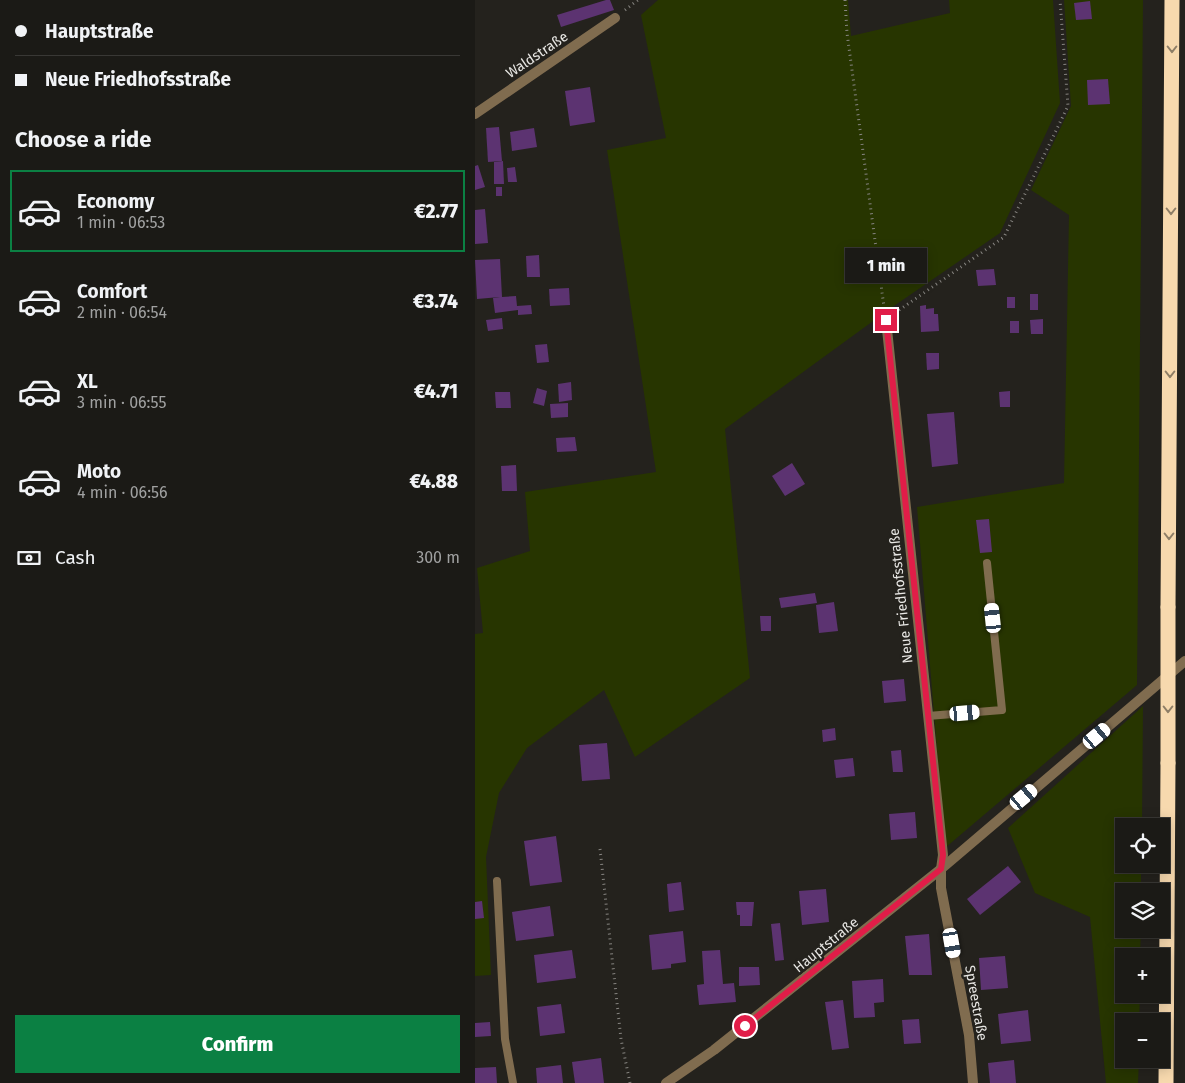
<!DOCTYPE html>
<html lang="en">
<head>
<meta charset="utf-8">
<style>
  body { margin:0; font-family:"Fira Sans",sans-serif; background:#282723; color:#f1f3f6; height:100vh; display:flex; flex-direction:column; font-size:19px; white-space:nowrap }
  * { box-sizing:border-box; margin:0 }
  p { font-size:16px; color:#a0a1a1 }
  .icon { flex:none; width:28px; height:28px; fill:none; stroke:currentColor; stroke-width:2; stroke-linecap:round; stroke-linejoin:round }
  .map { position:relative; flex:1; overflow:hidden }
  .details { display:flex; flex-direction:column; background:#1b1a16; width:475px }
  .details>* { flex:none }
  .top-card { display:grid; align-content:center; height:110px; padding:0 15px; background:#1b1a16 }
  .fabs { position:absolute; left:640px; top:818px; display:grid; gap:10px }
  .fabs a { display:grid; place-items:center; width:55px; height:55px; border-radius:0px; background:#1b1a16; box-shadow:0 2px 12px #0003,0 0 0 1px #393835; font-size:25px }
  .end { position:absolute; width:22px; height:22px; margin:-11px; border:6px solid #e11d48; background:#fff; box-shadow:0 0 0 2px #fff }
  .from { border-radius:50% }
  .bubble { position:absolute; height:35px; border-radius:0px; background:#1b1a16; box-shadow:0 2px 12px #0003,0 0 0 1px #393835; font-size:16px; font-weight:800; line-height:35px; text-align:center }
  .car { position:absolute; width:15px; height:30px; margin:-15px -8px; border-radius:6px; box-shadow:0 0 4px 1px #0007; background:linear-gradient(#fff 24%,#345 0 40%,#fff 0 76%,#345 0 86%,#fff 0) }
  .top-card b { display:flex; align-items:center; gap:18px; height:48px; font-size:19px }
  .top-card b+b { border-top:1px solid #393835 }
  .top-card i { width:12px; height:12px; background:#f1f3f6 }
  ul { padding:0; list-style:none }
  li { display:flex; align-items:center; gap:15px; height:82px; margin:0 10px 8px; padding:0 5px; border:2px solid transparent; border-radius:0px }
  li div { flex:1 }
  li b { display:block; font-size:19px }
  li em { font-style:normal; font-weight:800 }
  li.on { border-color:#0b8043 }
  li>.icon { width:45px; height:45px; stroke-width:1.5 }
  h2 { padding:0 15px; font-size:22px; line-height:60px }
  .pay { display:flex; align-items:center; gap:12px; height:55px; padding:0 15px; font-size:19px }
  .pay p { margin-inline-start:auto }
  .cta { display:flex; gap:10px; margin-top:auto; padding:10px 15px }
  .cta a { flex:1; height:58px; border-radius:0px; background:#0b8043; color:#fff; font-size:20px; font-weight:800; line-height:58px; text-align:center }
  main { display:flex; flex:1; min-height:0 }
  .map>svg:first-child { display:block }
  .green { fill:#273500 }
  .building { fill:#5c3371 }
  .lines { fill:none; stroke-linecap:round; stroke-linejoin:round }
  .path { stroke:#878581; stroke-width:3; stroke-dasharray:1 4; stroke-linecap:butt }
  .service { stroke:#806c4f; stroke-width:8 }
  .minor { stroke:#806c4f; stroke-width:10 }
  .tertiary { stroke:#806c4f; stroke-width:10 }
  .motorway { stroke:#f7d9ae; stroke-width:15 }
  .motorway-bridge { stroke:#f7d9ae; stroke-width:15 }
  .oneway { stroke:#8e7e66 }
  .route { stroke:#e11d48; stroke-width:6 }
  .labels { text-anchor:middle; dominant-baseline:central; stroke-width:5; stroke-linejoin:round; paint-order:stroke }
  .street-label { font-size:14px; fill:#e8e7e4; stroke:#24221d }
</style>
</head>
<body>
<main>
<section class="details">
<div class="top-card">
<b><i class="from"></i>Hauptstraße</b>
<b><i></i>Neue Friedhofsstraße</b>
</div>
<h2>Choose a ride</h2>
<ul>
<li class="on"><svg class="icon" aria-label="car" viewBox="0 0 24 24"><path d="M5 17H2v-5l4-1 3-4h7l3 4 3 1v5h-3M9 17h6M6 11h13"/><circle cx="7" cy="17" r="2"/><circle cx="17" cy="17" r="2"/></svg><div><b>Economy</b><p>1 min · 06:53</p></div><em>€2.77</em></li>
<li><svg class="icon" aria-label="car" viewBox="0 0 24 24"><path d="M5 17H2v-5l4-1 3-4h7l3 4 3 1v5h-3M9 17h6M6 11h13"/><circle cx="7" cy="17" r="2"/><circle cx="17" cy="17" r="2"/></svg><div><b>Comfort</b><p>2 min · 06:54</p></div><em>€3.74</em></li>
<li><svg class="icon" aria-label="car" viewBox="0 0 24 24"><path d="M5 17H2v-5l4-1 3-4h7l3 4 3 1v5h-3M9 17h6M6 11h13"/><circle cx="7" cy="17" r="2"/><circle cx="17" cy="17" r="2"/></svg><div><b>XL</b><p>3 min · 06:55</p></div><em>€4.71</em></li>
<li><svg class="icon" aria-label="car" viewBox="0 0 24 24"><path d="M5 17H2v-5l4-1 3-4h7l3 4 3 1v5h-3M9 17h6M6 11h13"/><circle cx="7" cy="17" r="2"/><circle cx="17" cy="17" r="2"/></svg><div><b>Moto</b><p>4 min · 06:56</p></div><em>€4.88</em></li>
</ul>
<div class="pay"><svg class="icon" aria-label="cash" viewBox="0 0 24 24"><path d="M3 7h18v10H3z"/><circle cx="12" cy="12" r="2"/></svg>Cash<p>300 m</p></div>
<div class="cta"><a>Confirm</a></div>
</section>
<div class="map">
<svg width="710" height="1083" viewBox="0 0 710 1083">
  <rect width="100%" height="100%" fill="#24221d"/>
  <!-- green -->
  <g class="green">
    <polygon points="183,0 373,0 376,36 475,13 474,0 578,0 585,103 525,233 416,308 250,429 275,678 160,757 129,690 52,748 24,793 11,857 16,975 0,976 0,634 8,633 2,568 55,551 50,492 181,472 132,150 191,138 166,15"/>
    <polygon points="589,0 668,0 662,685 470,848 442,507 589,483 594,215 556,190 596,106"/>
    <polygon points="668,706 667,826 649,826 649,864 666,864 666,891 649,891 649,929 666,929 665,956 649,956 649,994 665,994 664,1021 649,1021 649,1059 664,1059 663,1083 631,1083 615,917 560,893 533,828"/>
  </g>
  <!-- building -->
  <g class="building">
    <polygon points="131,0 135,0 139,10 86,27 82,15"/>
    <polygon points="615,1 617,19 601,20 599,3"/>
    <polygon points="633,79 635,104 613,105 612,80"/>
    <polygon points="115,87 120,122 95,126 90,91"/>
    <polygon points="24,127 27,161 13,162 11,128"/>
    <polygon points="59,128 62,147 37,151 35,132"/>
    <polygon points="28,161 29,184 19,184 19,162"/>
    <polygon points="3,165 10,187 0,190 0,166"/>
    <polygon points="40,167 42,182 33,182 32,168"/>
    <rect x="21" y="187" width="6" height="9"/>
    <polygon points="10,209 13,243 0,244 0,210"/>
    <polygon points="64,255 65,277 52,277 51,256"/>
    <polygon points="25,259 27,297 41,296 42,306 56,305 57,314 43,315 43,310 20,313 18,298 25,297 2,299 0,260"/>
    <polygon points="519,269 521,285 503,286 501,270"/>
    <polygon points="94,288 95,305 75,306 74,289"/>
    <rect x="555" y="294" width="8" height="16"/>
    <rect x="532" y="297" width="8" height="11"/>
    <polygon points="451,305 451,309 459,308 459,314 463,314 464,331 446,332 445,306"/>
    <polygon points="27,318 28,329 13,331 11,320"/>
    <polygon points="568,319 568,334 556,334 555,320"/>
    <rect x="535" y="321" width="9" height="12"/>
    <polygon points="72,344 74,362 62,363 60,345"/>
    <polygon points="451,353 464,353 464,369 452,370"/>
    <polygon points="96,382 97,400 84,402 83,384"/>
    <polygon points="62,388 72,391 69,406 58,403"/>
    <polygon points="535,391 535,407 525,407 524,392"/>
    <polygon points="20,392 35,392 36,408 21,408"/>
    <polygon points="93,403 93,417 76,418 75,404"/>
    <polygon points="479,412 483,464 457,467 452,414"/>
    <polygon points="100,437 102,451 82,452 81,438"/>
    <polygon points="317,463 330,484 310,496 297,476"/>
    <polygon points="41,465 42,491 27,491 26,466"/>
    <polygon points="514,519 517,552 505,553 501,520"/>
    <polygon points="340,593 342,603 306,608 304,598"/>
    <polygon points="359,602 363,631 344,633 341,605"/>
    <polygon points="285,616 296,616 296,631 286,631"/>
    <polygon points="429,679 431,701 409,703 407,681"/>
    <polygon points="360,728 361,740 348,742 347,730"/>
    <polygon points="132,743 135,779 107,781 104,745"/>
    <polygon points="426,750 428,772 418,772 416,751"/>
    <polygon points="378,758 380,776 361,778 359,760"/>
    <polygon points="440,812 442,838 416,840 414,814"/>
    <polygon points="81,836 87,882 55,886 49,841"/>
    <polygon points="533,866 546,882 505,915 492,899"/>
    <polygon points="206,882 209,910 194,912 192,884"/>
    <polygon points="351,889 354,922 327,925 324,891"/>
    <polygon points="7,901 9,918 0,919 0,902"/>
    <polygon points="261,902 279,902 277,926 265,926 265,915 262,915"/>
    <polygon points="75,906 79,936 41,941 37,912"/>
    <polygon points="305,923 309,960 300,961 296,924"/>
    <polygon points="208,931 211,962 196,964 196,968 177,970 174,935"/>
    <polygon points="454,934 457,975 434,975 430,936"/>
    <polygon points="97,950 101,978 62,983 59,955"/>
    <polygon points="245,950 248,984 259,983 261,1002 224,1005 222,985 229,984 227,951"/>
    <polygon points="530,956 533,988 506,990 504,958"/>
    <polygon points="264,967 284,967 285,985 264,986"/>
    <polygon points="408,979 409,1002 399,1003 400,1017 379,1018 377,981"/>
    <polygon points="368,1000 374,1048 357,1050 350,1002"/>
    <polygon points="86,1004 90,1033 65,1036 62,1007"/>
    <polygon points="553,1010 556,1041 526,1044 523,1014"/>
    <polygon points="444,1019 446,1043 429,1044 427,1020"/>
    <polygon points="15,1022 16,1036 0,1037 0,1023"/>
    <polygon points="126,1058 129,1083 100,1083 97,1062"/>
    <polygon points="539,1060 541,1083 515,1083 513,1063"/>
    <polygon points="86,1065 88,1083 62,1083 61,1068"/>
    <polygon points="21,1067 22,1083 0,1083 0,1068"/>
  </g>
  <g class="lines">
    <!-- path -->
    <g class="path">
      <polyline points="370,0 372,33 409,307"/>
      <polyline points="150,10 163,0"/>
      <polyline points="420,313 529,237 593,106 585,0"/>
      <polyline points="125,849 146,1039 155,1083"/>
    </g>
    <!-- service -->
    <g class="service">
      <polyline points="453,716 527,710 512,563"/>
      <polyline points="22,881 30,1039 38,1083"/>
    </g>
    <!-- minor -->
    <g class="minor">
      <polyline points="0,114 140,18"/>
      <polyline points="411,320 468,855 466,869 466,888 494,1035 498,1083"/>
    </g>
    <!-- tertiary -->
    <polyline class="tertiary" points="191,1083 239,1050 466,869 710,661"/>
    <!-- motorway -->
    <g class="motorway">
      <polyline points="693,607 697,0"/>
      <polyline points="691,1083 693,763"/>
    </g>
    <!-- motorway-bridge -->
    <polyline class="motorway-bridge" points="693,607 693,763"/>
  </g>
  <!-- one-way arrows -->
  <defs><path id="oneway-chevron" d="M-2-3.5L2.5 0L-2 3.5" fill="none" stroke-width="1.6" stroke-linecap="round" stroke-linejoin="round" transform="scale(1.25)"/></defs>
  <g class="oneway">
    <use href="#oneway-chevron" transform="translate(697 49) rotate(90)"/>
    <use href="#oneway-chevron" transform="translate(696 211) rotate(90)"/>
    <use href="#oneway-chevron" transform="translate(695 374) rotate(90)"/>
    <use href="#oneway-chevron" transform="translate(694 536) rotate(90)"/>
    <use href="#oneway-chevron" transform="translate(693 709) rotate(90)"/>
  </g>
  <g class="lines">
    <!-- route -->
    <polyline class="route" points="270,1026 466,869 468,855 411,320"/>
  </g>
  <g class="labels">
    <!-- street labels -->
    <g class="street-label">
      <text transform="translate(62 55) rotate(-34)">Waldstraße</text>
      <text transform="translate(426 596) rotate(-96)">Neue Friedhofsstraße</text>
      <text transform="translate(351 945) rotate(-39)">Hauptstraße</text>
      <text transform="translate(501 1003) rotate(80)">Spreestraße</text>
    </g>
  </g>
</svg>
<div class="fabs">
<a><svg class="icon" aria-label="locate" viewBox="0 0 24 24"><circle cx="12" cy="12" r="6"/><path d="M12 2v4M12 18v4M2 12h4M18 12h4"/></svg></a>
<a><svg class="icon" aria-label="layers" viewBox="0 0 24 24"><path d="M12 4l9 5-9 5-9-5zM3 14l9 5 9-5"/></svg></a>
<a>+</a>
<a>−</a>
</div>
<i class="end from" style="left:270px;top:1026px"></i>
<i class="end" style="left:411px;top:320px"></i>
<div class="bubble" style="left:370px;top:248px;width:82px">1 min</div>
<i class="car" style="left:518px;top:618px;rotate:354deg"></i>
<i class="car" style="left:490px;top:713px;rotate:85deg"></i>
<i class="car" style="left:622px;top:736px;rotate:50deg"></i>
<i class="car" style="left:549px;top:797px;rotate:50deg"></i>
<i class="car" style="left:477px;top:943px;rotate:170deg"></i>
</div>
</main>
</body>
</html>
